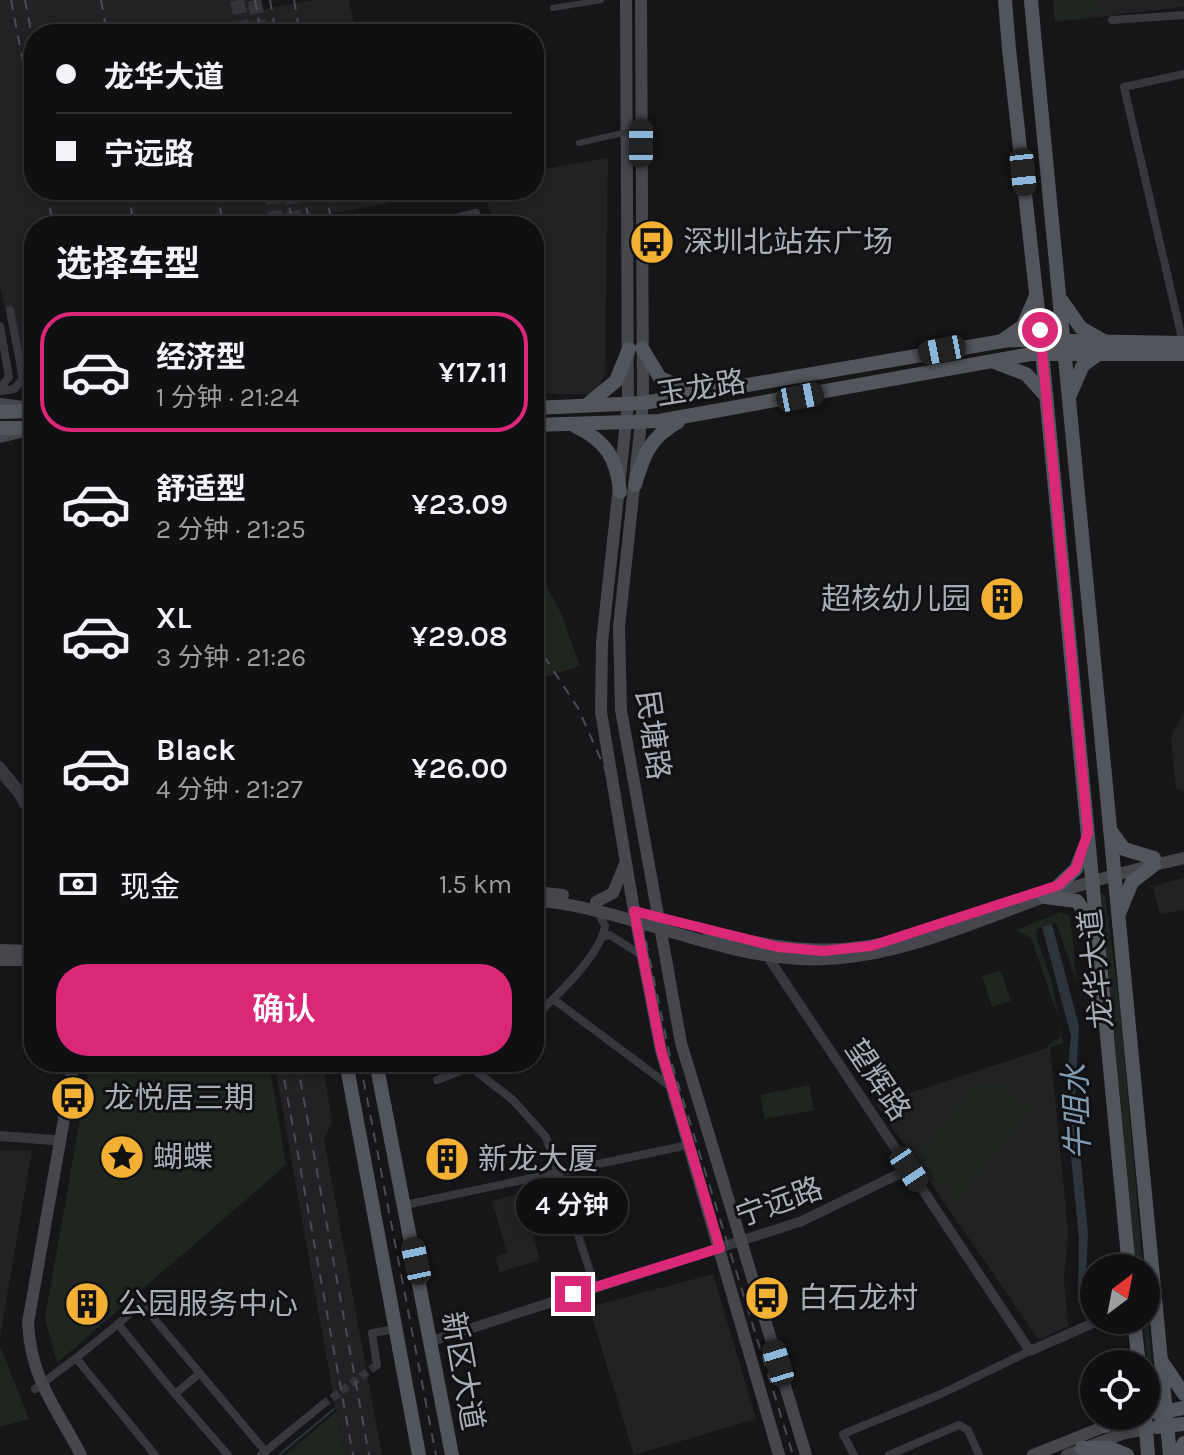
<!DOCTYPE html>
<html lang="zh">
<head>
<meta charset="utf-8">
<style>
  body { margin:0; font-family:Karla,"Noto Sans SC",sans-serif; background:#19191b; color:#f1f3f6; height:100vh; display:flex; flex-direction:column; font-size:30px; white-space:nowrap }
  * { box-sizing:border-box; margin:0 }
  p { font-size:26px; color:#9c9d9f }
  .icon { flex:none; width:44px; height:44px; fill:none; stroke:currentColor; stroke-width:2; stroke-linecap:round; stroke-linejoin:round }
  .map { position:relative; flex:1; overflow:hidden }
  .sheet { position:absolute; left:24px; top:216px; width:520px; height:856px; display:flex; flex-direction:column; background:#101012; border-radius:32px; box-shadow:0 4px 12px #0003,0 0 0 2px #303032 }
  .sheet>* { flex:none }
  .guide { position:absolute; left:24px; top:24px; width:520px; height:176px; border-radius:32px; box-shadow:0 4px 12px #0003,0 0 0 2px #303032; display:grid; align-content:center; height:176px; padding:0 32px; background:#101012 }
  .needle { width:52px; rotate:32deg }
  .fabs { position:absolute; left:1080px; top:1254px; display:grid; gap:16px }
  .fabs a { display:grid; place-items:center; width:80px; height:80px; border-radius:50%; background:#101012; box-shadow:0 4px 12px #0003,0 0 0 2px #303032; font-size:40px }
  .end { position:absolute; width:36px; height:36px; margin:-18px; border:10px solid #db2777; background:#fff; box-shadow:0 0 0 4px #fff }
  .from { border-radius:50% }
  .bubble { position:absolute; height:56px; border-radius:28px; background:#101012; box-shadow:0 4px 12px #0003,0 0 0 2px #303032; font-size:26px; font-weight:600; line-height:56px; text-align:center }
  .car { position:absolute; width:24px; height:48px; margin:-24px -12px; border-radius:10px; box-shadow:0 0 6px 2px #0007; background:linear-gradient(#222 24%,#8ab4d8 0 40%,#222 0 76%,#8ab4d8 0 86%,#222 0) }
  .guide b { display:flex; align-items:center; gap:28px; height:76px; font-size:30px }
  .guide b+b { border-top:2px solid #303032 }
  .guide i { width:20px; height:20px; background:#f1f3f6 }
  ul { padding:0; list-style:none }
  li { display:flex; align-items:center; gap:24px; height:120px; margin:0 16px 12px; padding:0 16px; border:4px solid transparent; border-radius:32px }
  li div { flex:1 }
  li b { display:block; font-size:30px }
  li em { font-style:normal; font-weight:600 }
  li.selected { border-color:#db2777 }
  li>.icon { width:72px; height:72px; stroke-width:1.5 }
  h2 { padding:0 32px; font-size:36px; line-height:96px }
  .pay { display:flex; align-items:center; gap:20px; height:88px; padding:0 32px; font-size:30px }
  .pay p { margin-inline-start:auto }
  .action { display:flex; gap:16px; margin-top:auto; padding:16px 32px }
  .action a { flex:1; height:92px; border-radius:32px; background:#db2777; color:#fff; font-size:32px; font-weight:600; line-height:92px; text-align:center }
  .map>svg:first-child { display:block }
  .built { fill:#222225 }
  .green { fill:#1e261f }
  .water { fill:#2c353c }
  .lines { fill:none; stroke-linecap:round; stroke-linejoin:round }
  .stream { stroke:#2c353c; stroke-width:2 }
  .minor-tunnel { stroke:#333438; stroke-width:8; stroke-dasharray:8 4; stroke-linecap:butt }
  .primary-tunnel { stroke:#333438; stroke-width:14; stroke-dasharray:14 7; stroke-linecap:butt }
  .pedestrian { stroke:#37383d; stroke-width:6 }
  .minor { stroke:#37383d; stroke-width:8 }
  .tertiary { stroke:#37383d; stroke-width:10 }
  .secondary { stroke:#45474d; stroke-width:12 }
  .primary { stroke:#53555c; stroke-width:14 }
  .rail { stroke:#4a4c52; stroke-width:2; stroke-dasharray:10 8; stroke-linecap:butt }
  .pedestrian-bridge { stroke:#37383d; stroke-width:6 }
  .primary-bridge { stroke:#53555c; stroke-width:14 }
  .route { stroke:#db2777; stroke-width:10 }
  .labels { text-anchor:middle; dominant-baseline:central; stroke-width:6; stroke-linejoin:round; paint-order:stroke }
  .poi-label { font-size:30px; fill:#a8adb8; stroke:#111113; text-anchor:start }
  .street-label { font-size:30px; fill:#a8adb8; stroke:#111113 }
  .water-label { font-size:32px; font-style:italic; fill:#7f9bb3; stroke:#111113 }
</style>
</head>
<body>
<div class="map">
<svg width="1184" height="1455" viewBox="0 0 1184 1455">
  <rect width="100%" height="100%" fill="#161618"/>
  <!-- built -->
  <g class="built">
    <polygon points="0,0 247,0 250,12 314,0 349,0 356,34 34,34 34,190 385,190 388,203 290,221 290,226 34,226 34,376 33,372 20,374 0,287"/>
    <polygon points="1094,0 1184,0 1184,7 1089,18 1088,12 1096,11"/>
    <polygon points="608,158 605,375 593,395 534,393 534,226 493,226 485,190 534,190 534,171"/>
    <polygon points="1184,714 1184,792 1176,787 1171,736"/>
    <polygon points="1184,878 1184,910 1160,914 1153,886"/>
    <polygon points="1050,1047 1068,1232 1064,1280 1068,1326 1039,1340 876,1104"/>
    <polygon points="274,1062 322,1062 332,1120 324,1139 382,1455 344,1455"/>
    <polygon points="0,1150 32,1150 0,1337"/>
    <polygon points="521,1193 540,1260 500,1272 495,1257 507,1253 492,1201"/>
    <polygon points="713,1274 756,1419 634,1455 589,1307"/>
  </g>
  <!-- green -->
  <g class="green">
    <polygon points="1053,0 1094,0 1096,11 1088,12 1089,18 1055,22"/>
    <polygon points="534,562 560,611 580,666 549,676 534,676"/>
    <polygon points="1101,894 1105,894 1120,1008 1143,1268 1136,1268"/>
    <polygon points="1061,912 1070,916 1077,983 1056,923 1038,928 1036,936 1052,982 1063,1043 1044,1049 1060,1037 1060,1022 1031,938 1016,930"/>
    <polygon points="1001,971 1011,1001 992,1007 982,976"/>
    <polygon points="90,1062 269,1062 286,1165 57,1363 45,1318"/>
    <path d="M 996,1083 L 1025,1107 L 1029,1103 L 1034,1107 L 955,1202 L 947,1195 L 955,1185 C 924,1187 933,1167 920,1153 L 974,1087 Z"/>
    <polygon points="809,1085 814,1110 765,1119 760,1095"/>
    <polygon points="1146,1297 1156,1406 1152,1407 1143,1320 1146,1320"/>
    <polygon points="0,1346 29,1419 0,1427"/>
    <polygon points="336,1412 344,1455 285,1455"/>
  </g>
  <!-- water -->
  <polygon class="water" points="1052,924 1079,1026 1075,1098 1088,1234 1085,1302 1078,1302 1079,1239 1065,1096 1071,1036 1042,927"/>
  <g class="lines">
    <!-- stream -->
    <polyline class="stream" points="279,1455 334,1409"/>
    <!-- minor-tunnel -->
    <polyline class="minor-tunnel" points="322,1405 377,1365"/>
    <!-- primary-tunnel -->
    <g class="primary-tunnel">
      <polyline points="237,0 244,34"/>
      <polyline points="254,0 261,34"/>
      <polyline points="272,190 277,226"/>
      <polyline points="290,190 296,226"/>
    </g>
    <!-- pedestrian -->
    <polyline class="pedestrian" points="553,8 601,0"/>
    <!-- minor -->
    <g class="minor">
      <polyline points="1112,20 1184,15"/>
      <polyline points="460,226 459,217 476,213 478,226"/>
      <polyline points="0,326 9,377 0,388"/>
      <polyline points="1183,343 1124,87 1184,74"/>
      <polyline points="0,391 14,389 23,379 10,310"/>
      <polyline points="0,765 34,807"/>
      <polyline points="0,774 16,792 34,822"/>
      <polyline points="602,937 610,935 641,955"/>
      <polyline points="553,999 671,1087"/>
      <path d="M 534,1017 C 555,998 601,954 605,926 L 597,910"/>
      <polyline points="473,1069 513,1100 546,1137 595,1287"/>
      <polyline points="437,1080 483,1062"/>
      <polyline points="405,1205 688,1145"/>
      <polyline points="118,1324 141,1303 265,1451"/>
      <polyline points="377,1365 372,1333 396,1329"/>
      <polyline points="200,1373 175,1394 228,1455"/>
      <polyline points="35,1389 76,1358"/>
      <polyline points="155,1455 76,1358 118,1324 175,1394"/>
      <polyline points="261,1455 322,1405"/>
      <polyline points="854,1455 843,1434 941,1394 1030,1351"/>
      <polyline points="889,1455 959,1425 968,1430 979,1455"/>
    </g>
    <!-- tertiary -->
    <g class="tertiary">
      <polyline points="766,954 1030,1351 1100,1320"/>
      <polyline points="0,1136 53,1140"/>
      <polyline points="432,1341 802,1221 909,1169"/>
    </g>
    <!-- secondary -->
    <g class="secondary">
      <polyline points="626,0 628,404 602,642 601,712 634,911 661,1050 779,1455"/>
      <polyline points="641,0 643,403 619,627 621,710 681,1043 806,1455"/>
      <polyline points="0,404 31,408"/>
      <polyline points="0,437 24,431"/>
      <polyline points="534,892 563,895"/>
      <path d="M 534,900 C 625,908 709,954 799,959 C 884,964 966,925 1044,897 C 1090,881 1137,868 1184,858"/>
      <polyline points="596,902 613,893 624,866"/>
      <path d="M 708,931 C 776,949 839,959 906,937"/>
      <polyline points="0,950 34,951"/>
      <polyline points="0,960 34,960"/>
      <path d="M 74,1062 L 28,1323 C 31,1380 56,1407 81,1455"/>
      <polyline points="1033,1455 1106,1426 1143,1416"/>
      <polyline points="1067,1455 1125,1433 1146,1429"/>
    </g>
    <!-- primary -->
    <g class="primary">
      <polyline points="1035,44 1170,1455"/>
      <polyline points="1009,49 1039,320 1129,1268"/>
      <polyline points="1062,301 1081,328 1104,341"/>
      <polyline points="1003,340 1023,326 1035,298"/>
      <polyline points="642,348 660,378 692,392"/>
      <polyline points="994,362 1026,374 1045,395"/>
      <polyline points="1069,397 1083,365 1100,353"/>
      <polyline points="588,404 616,381 629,349"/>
      <polyline points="534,408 643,403 1009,340 1184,343"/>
      <polyline points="0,412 34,411"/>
      <polyline points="534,425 659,421 1031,354 1184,354"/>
      <path d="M 575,426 C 606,441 617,458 620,492"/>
      <polyline points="0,428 34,428"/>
      <path d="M 635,485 C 643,456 650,437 678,422"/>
      <polyline points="1110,830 1124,849 1154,858"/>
      <polyline points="1059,885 1076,869 1086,844"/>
      <polyline points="1045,897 1077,901 1095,927"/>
      <polyline points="1120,911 1132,882 1154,865"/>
      <polyline points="346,1062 419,1455"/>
      <polyline points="376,1062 452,1455"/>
      <polyline points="1134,1320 1139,1364"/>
      <polyline points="1162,1362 1184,1394"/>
      <polyline points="1157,1413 1184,1408"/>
      <polyline points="1145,1416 1148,1455"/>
      <polyline points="1106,1426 1116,1416"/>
      <polyline points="1157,1427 1184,1424"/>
      <polyline points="1082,1448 1110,1448 1127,1455"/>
      <polyline points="1178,1455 1184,1443"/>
    </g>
    <!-- rail -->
    <g class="rail">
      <polyline points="11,0 34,119"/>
      <polyline points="25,0 34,47"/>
      <polyline points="101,0 107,34"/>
      <polyline points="255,0 261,34"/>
      <polyline points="270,0 276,34"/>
      <polyline points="294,0 300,34"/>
      <polyline points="47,190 53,226"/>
      <polyline points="128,190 134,226"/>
      <polyline points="217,190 223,226"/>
      <polyline points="286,190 293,226"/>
      <polyline points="303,190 310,226"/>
      <polyline points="326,190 332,226"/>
      <polyline points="534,641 578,708 614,789 671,1061 793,1455"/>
      <polyline points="281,1062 353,1455"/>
      <polyline points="297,1062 369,1455"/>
      <polyline points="360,1062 436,1455"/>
    </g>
    <!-- pedestrian-bridge -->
    <polyline class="pedestrian-bridge" points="579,143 650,127"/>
    <!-- primary-bridge -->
    <g class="primary-bridge">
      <polyline points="1005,0 1009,49"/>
      <polyline points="1031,0 1035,44"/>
    </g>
  </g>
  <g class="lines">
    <!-- route -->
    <polyline class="route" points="573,1294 720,1248 661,1050 634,911 778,947 823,951 871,946 1059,885 1076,868 1088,832 1040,330"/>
  </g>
  <!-- icons -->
  <defs>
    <g id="bus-disc" transform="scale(2.3)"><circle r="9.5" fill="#f2b134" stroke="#111113"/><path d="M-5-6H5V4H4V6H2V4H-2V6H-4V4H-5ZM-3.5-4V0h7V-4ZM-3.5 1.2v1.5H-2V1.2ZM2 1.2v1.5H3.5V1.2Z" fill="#111"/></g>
    <g id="building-disc" transform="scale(2.3)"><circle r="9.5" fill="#f2b134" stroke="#111113"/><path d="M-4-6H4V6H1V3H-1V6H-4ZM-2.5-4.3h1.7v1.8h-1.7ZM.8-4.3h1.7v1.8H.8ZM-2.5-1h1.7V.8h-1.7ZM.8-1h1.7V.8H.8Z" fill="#111"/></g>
    <g id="sight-disc" transform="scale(2.3)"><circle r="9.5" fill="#f2b134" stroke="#111113"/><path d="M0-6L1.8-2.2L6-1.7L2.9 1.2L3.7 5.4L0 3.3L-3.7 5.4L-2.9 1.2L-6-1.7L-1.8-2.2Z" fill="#111"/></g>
  </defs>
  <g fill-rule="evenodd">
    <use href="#bus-disc" x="652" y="242"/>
    <use href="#building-disc" x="1002" y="599"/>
    <use href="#bus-disc" x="73" y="1098"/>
    <use href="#sight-disc" x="122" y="1157"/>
    <use href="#building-disc" x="447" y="1159"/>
    <use href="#bus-disc" x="767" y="1298"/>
    <use href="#building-disc" x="87" y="1304"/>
  </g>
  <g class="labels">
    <!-- poi labels -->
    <g class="poi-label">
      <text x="683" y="242">深圳北站东广场</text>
      <text x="971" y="599" text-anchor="end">超核幼儿园</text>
      <text x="104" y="1098">龙悦居三期</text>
      <text x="153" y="1157">蝴蝶</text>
      <text x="478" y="1159">新龙大厦</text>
      <text x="798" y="1298">白石龙村</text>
      <text x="118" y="1304">公园服务中心</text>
    </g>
    <!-- street labels -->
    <g class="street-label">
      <text transform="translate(701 388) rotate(-9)">玉龙路</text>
      <text transform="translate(653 735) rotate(82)">民塘路</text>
      <text transform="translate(1096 969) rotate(-96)">龙华大道</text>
      <text transform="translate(878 1080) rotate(56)">望辉路</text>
      <text transform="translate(779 1202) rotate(-20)">宁远路</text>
      <text transform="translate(463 1371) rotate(80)">新区大道</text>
    </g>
    <!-- water labels -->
    <g class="water-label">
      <text transform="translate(1077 1112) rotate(-92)">牛咀水</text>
    </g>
  </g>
</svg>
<div class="fabs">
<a><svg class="needle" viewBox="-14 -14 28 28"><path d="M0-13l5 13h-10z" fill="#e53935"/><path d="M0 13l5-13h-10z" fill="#9c9d9f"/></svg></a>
<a><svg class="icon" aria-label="locate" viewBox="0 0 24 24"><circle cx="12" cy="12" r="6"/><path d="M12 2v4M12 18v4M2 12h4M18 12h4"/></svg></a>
</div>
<i class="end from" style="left:1040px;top:330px"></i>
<i class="end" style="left:573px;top:1294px"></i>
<div class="bubble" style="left:516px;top:1178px;width:112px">4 分钟</div>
<i class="car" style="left:641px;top:143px;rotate:0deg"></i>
<i class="car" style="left:1023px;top:172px;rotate:174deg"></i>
<i class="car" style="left:942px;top:350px;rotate:259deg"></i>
<i class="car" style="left:800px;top:397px;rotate:79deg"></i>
<i class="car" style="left:909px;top:1169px;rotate:146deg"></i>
<i class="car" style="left:416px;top:1261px;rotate:348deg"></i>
<i class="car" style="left:778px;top:1363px;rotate:343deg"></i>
<div class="guide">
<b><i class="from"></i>龙华大道</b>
<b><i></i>宁远路</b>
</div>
<section class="sheet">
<h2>选择车型</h2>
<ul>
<li class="selected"><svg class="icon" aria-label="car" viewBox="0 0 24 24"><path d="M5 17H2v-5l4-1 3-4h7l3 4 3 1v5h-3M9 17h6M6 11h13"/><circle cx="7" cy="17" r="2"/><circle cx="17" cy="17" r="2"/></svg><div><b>经济型</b><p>1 分钟 · 21:24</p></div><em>¥17.11</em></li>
<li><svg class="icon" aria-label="car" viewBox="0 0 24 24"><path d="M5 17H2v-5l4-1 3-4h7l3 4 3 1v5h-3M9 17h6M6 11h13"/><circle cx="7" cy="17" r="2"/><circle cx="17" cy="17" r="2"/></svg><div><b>舒适型</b><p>2 分钟 · 21:25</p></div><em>¥23.09</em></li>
<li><svg class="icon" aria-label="car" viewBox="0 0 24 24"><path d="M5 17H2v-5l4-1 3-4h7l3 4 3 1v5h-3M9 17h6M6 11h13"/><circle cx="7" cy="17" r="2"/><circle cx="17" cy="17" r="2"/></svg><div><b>XL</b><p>3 分钟 · 21:26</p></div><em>¥29.08</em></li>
<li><svg class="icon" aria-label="car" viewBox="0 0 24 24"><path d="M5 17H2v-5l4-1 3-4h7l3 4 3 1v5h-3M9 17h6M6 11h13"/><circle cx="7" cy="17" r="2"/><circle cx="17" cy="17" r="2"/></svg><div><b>Black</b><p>4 分钟 · 21:27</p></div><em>¥26.00</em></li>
</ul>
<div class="pay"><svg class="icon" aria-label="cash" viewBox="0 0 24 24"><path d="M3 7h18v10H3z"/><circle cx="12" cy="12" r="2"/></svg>现金<p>1.5 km</p></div>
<div class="action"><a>确认</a></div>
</section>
</div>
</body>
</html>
